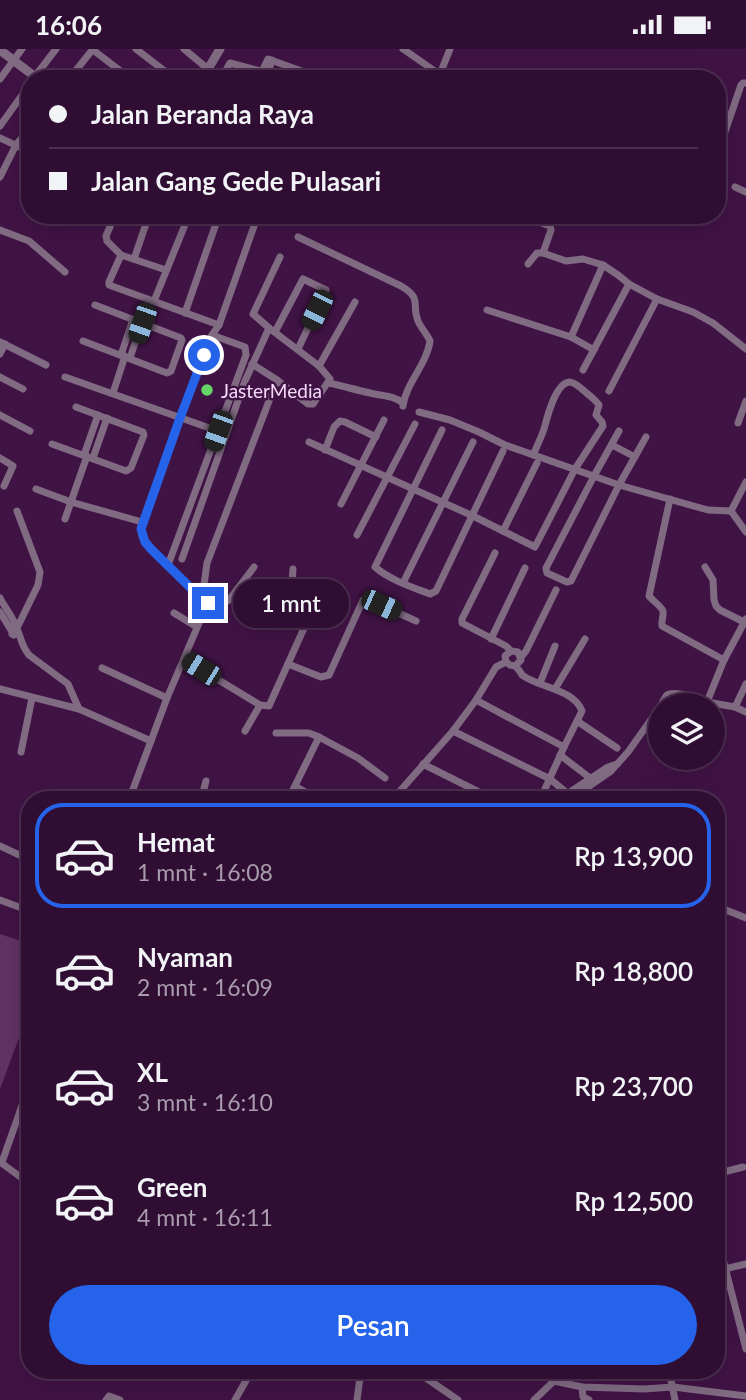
<!DOCTYPE html>
<html lang="id">
<head>
<meta charset="utf-8">
<style>
  body { margin:0; font-family:Lato,sans-serif; background:#38173c; color:#f1f3f6; height:100vh; display:flex; flex-direction:column; font-size:26px; white-space:nowrap }
  * { box-sizing:border-box; margin:0 }
  p { font-size:23px; color:#a89cac }
  .icon { flex:none; width:38px; height:38px; fill:none; stroke:currentColor; stroke-width:2; stroke-linecap:round; stroke-linejoin:round }
  .map { position:relative; flex:1; overflow:hidden }
  .details { position:absolute; left:21px; top:742px; width:704px; height:588px; display:flex; flex-direction:column; background:#300e34; border-radius:28px; box-shadow:0 7px 28px #0002,0 0 0 2px #4b2e4f }
  .details>* { flex:none }
  .banner { position:absolute; left:21px; top:21px; width:705px; height:154px; border-radius:28px; box-shadow:0 7px 28px #0002,0 0 0 2px #4b2e4f; display:grid; align-content:center; height:154px; padding:0 28px; background:#300e34 }
  .fabs { position:absolute; left:648px; top:644px; display:grid; gap:14px }
  .fabs a { display:grid; place-items:center; width:77px; height:77px; border-radius:50%; background:#300e34; box-shadow:0 7px 28px #0002,0 0 0 2px #4b2e4f; font-size:35px }
  .end { position:absolute; width:32px; height:32px; margin:-16px; border:9px solid #2563eb; background:#fff; box-shadow:0 0 0 4px #fff }
  .from { border-radius:50% }
  .bubble { position:absolute; height:49px; border-radius:24px; background:#300e34; box-shadow:0 7px 28px #0002,0 0 0 2px #4b2e4f; font-size:23px; font-weight:600; line-height:49px; text-align:center }
  .car { position:absolute; width:21px; height:42px; margin:-21px -10px; border-radius:9px; box-shadow:0 0 5px 2px #0007; background:linear-gradient(#222 24%,#8ab4d8 0 40%,#222 0 76%,#8ab4d8 0 86%,#222 0) }
  .banner b { display:flex; align-items:center; gap:24px; height:66px; font-size:26px }
  .banner b+b { border-top:2px solid #4b2e4f }
  .banner i { width:18px; height:18px; background:#f1f3f6 }
  ul { padding:12px 0 0; list-style:none }
  li { display:flex; align-items:center; gap:21px; height:105px; margin:0 14px 10px; padding:0 14px; border:4px solid transparent; border-radius:28px }
  li div { flex:1 }
  li b { display:block; font-size:26px }
  li em { font-style:normal; font-weight:600 }
  li.active { border-color:#2563eb }
  li>.icon { width:63px; height:63px; stroke-width:1.5 }
  .cta { display:flex; gap:14px; margin-top:auto; padding:14px 28px }
  .cta a { flex:1; height:80px; border-radius:42px; background:#2563eb; color:#fff; font-size:28px; font-weight:600; line-height:80px; text-align:center }
  .status { display:flex; justify-content:space-between; align-items:center; height:49px; padding:0 35px; background:#300e34; direction:ltr }
  .status svg { height:19px; fill:currentColor }
  .map>svg:first-child { display:block }
  .green { fill:#603364 }
  .lines { fill:none; stroke-linecap:round; stroke-linejoin:round }
  .minor { stroke:#816b83; stroke-width:7 }
  .tertiary { stroke:#816b83; stroke-width:9 }
  .route { stroke:#2563eb; stroke-width:9 }
  .poi-dot { fill:#66d466; stroke:#401345; stroke-width:2.5 }
  .labels { text-anchor:middle; dominant-baseline:central; stroke-width:5; stroke-linejoin:round; paint-order:stroke }
  .poi-label { font-size:19px; fill:#f5daf8; stroke:#401345; text-anchor:start }
</style>
</head>
<body>
<div class="status"><b>16:06</b><svg viewBox="0 0 49 12"><path d="M0 12V9h3v3zM5 12V6h3v6zM10 12V3h3v9zM15 12V0h3v12zM26 1h20v11H26zM47 4h2v5h-2z"/></svg></div>
<div class="map">
<svg width="746" height="1351" viewBox="0 0 746 1351">
  <rect width="100%" height="100%" fill="#401345"/>
  <!-- green -->
  <polygon class="green" points="0,885 30,895 30,959 0,1040"/>
  <g class="lines">
    <!-- minor -->
    <g class="minor">
      <polyline points="136,0 175,30"/>
      <polyline points="184,0 208,20"/>
      <polyline points="403,0 439,25"/>
      <polyline points="93,1 131,30"/>
      <polyline points="0,30 22,0"/>
      <polyline points="33,30 56,0"/>
      <polyline points="69,30 93,0"/>
      <polyline points="221,30 230,14 260,22"/>
      <polyline points="258,30 268,10 307,24 310,27 310,30"/>
      <polyline points="266,30 272,11"/>
      <polyline points="438,30 450,0"/>
      <polyline points="0,77 30,35"/>
      <polyline points="0,89 30,103"/>
      <polyline points="718,103 741,36 743,34 746,34"/>
      <polyline points="0,128 16,96 30,79"/>
      <polyline points="735,138 746,143"/>
      <polyline points="115,166 106,187 107,192 121,206 109,233 109,236 219,276"/>
      <polyline points="212,166 227,172"/>
      <polyline points="525,168 550,177 551,181 543,204"/>
      <polyline points="0,181 29,192 65,223"/>
      <path d="M 298,188 L 401,237 C 423,250 411,255 418,272 C 421,279 427,285 430,292 C 427,315 406,334 403,357"/>
      <polyline points="121,206 166,221"/>
      <polyline points="134,210 149,166"/>
      <polyline points="528,215 537,204 543,204 566,212 583,210 603,216 618,226 629,235 657,250 693,263 713,274 746,300"/>
      <polyline points="154,252 189,166"/>
      <polyline points="487,261 571,288 594,301"/>
      <polyline points="185,264 218,169"/>
      <polyline points="275,283 303,230 326,241 298,300"/>
      <polyline points="571,288 603,216"/>
      <polyline points="83,292 167,324 171,322 182,291 181,289 95,256"/>
      <polyline points="0,293 46,316"/>
      <polyline points="0,305 5,295"/>
      <polyline points="121,306 133,270"/>
      <polyline points="130,309 142,273"/>
      <polyline points="252,315 277,331"/>
      <polyline points="319,317 355,253"/>
      <polyline points="583,321 629,235"/>
      <polyline points="0,328 23,340"/>
      <polyline points="65,328 218,382"/>
      <path d="M 329,334 C 343,337 356,341 370,344 C 382,347 393,346 403,354"/>
      <polyline points="609,342 657,250"/>
      <polyline points="113,344 125,307"/>
      <polyline points="419,363 450,371 479,383 505,396 619,436 708,461 731,462 746,433"/>
      <polyline points="0,366 30,382"/>
      <polyline points="738,374 746,352"/>
      <path d="M 442,381 L 375,518 C 390,531 412,538 430,545 L 436,542 L 503,402"/>
      <polyline points="619,382 594,427 546,519 547,524 567,533 571,532 619,436 646,388"/>
      <path d="M 309,393 L 473,467 L 535,498 L 575,420 L 603,377 L 602,373 L 596,366 L 599,356 C 595,350 589,346 583,341 C 579,338 575,333 569,333 C 555,335 547,369 544,380 C 541,389 537,397 533,406"/>
      <polyline points="52,395 126,422 131,419 144,386 143,383 76,358"/>
      <polyline points="612,396 635,408"/>
      <polyline points="325,401 334,378 340,372 345,373 376,388"/>
      <polyline points="84,406 98,366"/>
      <polyline points="0,409 13,417 4,437"/>
      <polyline points="93,409 107,369"/>
      <polyline points="36,440 71,453 142,473"/>
      <path d="M 670,450 L 649,547 C 653,552 661,557 663,562 C 664,566 661,573 662,577 L 724,611"/>
      <polyline points="341,455 384,371"/>
      <polyline points="731,462 746,483"/>
      <polyline points="65,470 87,407"/>
      <polyline points="503,482 537,414"/>
      <polyline points="357,486 415,375"/>
      <polyline points="495,504 462,570 462,574 506,597 511,602 518,603 521,611 515,617 510,616 506,613 505,607 511,602"/>
      <polyline points="182,510 245,332 269,279 253,265 280,208"/>
      <polyline points="168,516 246,306 245,298 212,286"/>
      <polyline points="705,518 713,531 714,551 716,557 720,561 744,573"/>
      <polyline points="293,520 290,563 304,578"/>
      <polyline points="403,534 473,393"/>
      <path d="M 0,549 C 5,559 14,569 17,580 C 22,591 21,596 29,606 L 68,635 L 79,660 L 151,692"/>
      <polyline points="202,550 207,514 277,331 308,355 313,355 330,330 319,317 269,279"/>
      <polyline points="208,553 222,555 229,551 254,518"/>
      <polyline points="0,563 14,586"/>
      <polyline points="174,564 197,578"/>
      <polyline points="12,585 17,579 38,536 40,523 17,462"/>
      <polyline points="491,590 525,519"/>
      <polyline points="521,608 526,602 556,541"/>
      <polyline points="184,610 260,656 269,657 318,548"/>
      <polyline points="288,615 321,628 329,626 363,551 370,551 416,572"/>
      <path d="M 515,617 C 516,617 522,625 522,626 C 539,639 574,640 582,662 L 577,672"/>
      <polyline points="102,619 167,649"/>
      <polyline points="540,634 555,597"/>
      <polyline points="0,640 79,660"/>
      <polyline points="555,640 585,590"/>
      <polyline points="476,651 564,698"/>
      <polyline points="707,653 735,658 746,635"/>
      <path d="M 661,656 C 663,653 664,649 667,646 C 674,641 699,649 707,653 L 724,611 L 746,570"/>
      <polyline points="735,658 746,663"/>
      <polyline points="245,682 260,656"/>
      <polyline points="453,682 550,730 567,744"/>
      <polyline points="276,684 309,684 319,688 358,709 385,729"/>
      <polyline points="712,700 716,702"/>
      <polyline points="21,703 32,649"/>
      <polyline points="560,706 590,729"/>
      <polyline points="423,715 495,751"/>
      <polyline points="295,737 319,751"/>
      <polyline points="129,751 167,649 208,553 202,550 152,501 142,487 141,477 180,369 212,286 219,276 258,166"/>
      <polyline points="201,751 206,732"/>
      <polyline points="288,751 319,688"/>
      <polyline points="392,751 453,682 476,651 496,618 506,613"/>
      <polyline points="540,751 564,698 577,672 617,699"/>
      <polyline points="558,751 608,718 617,715"/>
      <polyline points="569,751 611,722 628,703 660,658"/>
      <polyline points="0,797 30,811"/>
      <polyline points="0,851 30,862"/>
      <polyline points="716,857 746,869"/>
      <polyline points="716,1063 721,1061"/>
      <polyline points="0,1113 30,1135"/>
      <polyline points="2,1113 30,1034"/>
      <polyline points="716,1125 743,1118"/>
      <polyline points="716,1183 746,1300"/>
      <polyline points="716,1222 746,1215"/>
      <polyline points="392,1321 407,1321 423,1327 458,1351"/>
      <polyline points="547,1321 554,1332 582,1338 644,1340 673,1338 746,1347"/>
      <polyline points="669,1321 675,1351"/>
      <polyline points="582,1338 583,1348 589,1351"/>
      <polyline points="106,1351 109,1347 120,1351"/>
      <polyline points="235,1351 252,1321"/>
      <polyline points="357,1351 361,1321"/>
      <polyline points="534,1351 554,1332"/>
    </g>
    <!-- tertiary -->
    <g class="tertiary">
      <polyline points="0,1 38,30"/>
      <polyline points="204,30 208,20 220,0"/>
    </g>
  </g>
  <g class="lines">
    <!-- route -->
    <polyline class="route" points="204,306 180,369 141,480 145,493 152,501 202,550 208,554"/>
  </g>
  <!-- markers -->
  <circle class="poi-dot" cx="207" cy="341" r="7"/>
  <g class="labels">
    <!-- poi labels -->
    <g class="poi-label">
      <text x="221" y="341">JasterMedia</text>
    </g>
  </g>
</svg>
<div class="fabs">
<a><svg class="icon" aria-label="layers" viewBox="0 0 24 24"><path d="M12 4l9 5-9 5-9-5zM3 14l9 5 9-5"/></svg></a>
</div>
<i class="end from" style="left:204px;top:306px"></i>
<i class="end" style="left:208px;top:554px"></i>
<div class="bubble" style="left:233px;top:530px;width:116px">1 mnt</div>
<i class="car" style="left:317px;top:261px;rotate:206deg"></i>
<i class="car" style="left:142px;top:274px;rotate:199deg"></i>
<i class="car" style="left:218px;top:382px;rotate:200deg"></i>
<i class="car" style="left:381px;top:556px;rotate:114deg"></i>
<i class="car" style="left:201px;top:620px;rotate:302deg"></i>
<div class="banner">
<b><i class="from"></i>Jalan Beranda Raya</b>
<b><i></i>Jalan Gang Gede Pulasari</b>
</div>
<section class="details">
<ul>
<li class="active"><svg class="icon" aria-label="car" viewBox="0 0 24 24"><path d="M5 17H2v-5l4-1 3-4h7l3 4 3 1v5h-3M9 17h6M6 11h13"/><circle cx="7" cy="17" r="2"/><circle cx="17" cy="17" r="2"/></svg><div><b>Hemat</b><p>1 mnt · 16:08</p></div><em>Rp 13,900</em></li>
<li><svg class="icon" aria-label="car" viewBox="0 0 24 24"><path d="M5 17H2v-5l4-1 3-4h7l3 4 3 1v5h-3M9 17h6M6 11h13"/><circle cx="7" cy="17" r="2"/><circle cx="17" cy="17" r="2"/></svg><div><b>Nyaman</b><p>2 mnt · 16:09</p></div><em>Rp 18,800</em></li>
<li><svg class="icon" aria-label="car" viewBox="0 0 24 24"><path d="M5 17H2v-5l4-1 3-4h7l3 4 3 1v5h-3M9 17h6M6 11h13"/><circle cx="7" cy="17" r="2"/><circle cx="17" cy="17" r="2"/></svg><div><b>XL</b><p>3 mnt · 16:10</p></div><em>Rp 23,700</em></li>
<li><svg class="icon" aria-label="car" viewBox="0 0 24 24"><path d="M5 17H2v-5l4-1 3-4h7l3 4 3 1v5h-3M9 17h6M6 11h13"/><circle cx="7" cy="17" r="2"/><circle cx="17" cy="17" r="2"/></svg><div><b>Green</b><p>4 mnt · 16:11</p></div><em>Rp 12,500</em></li>
</ul>
<div class="cta"><a>Pesan</a></div>
</section>
</div>
</body>
</html>
